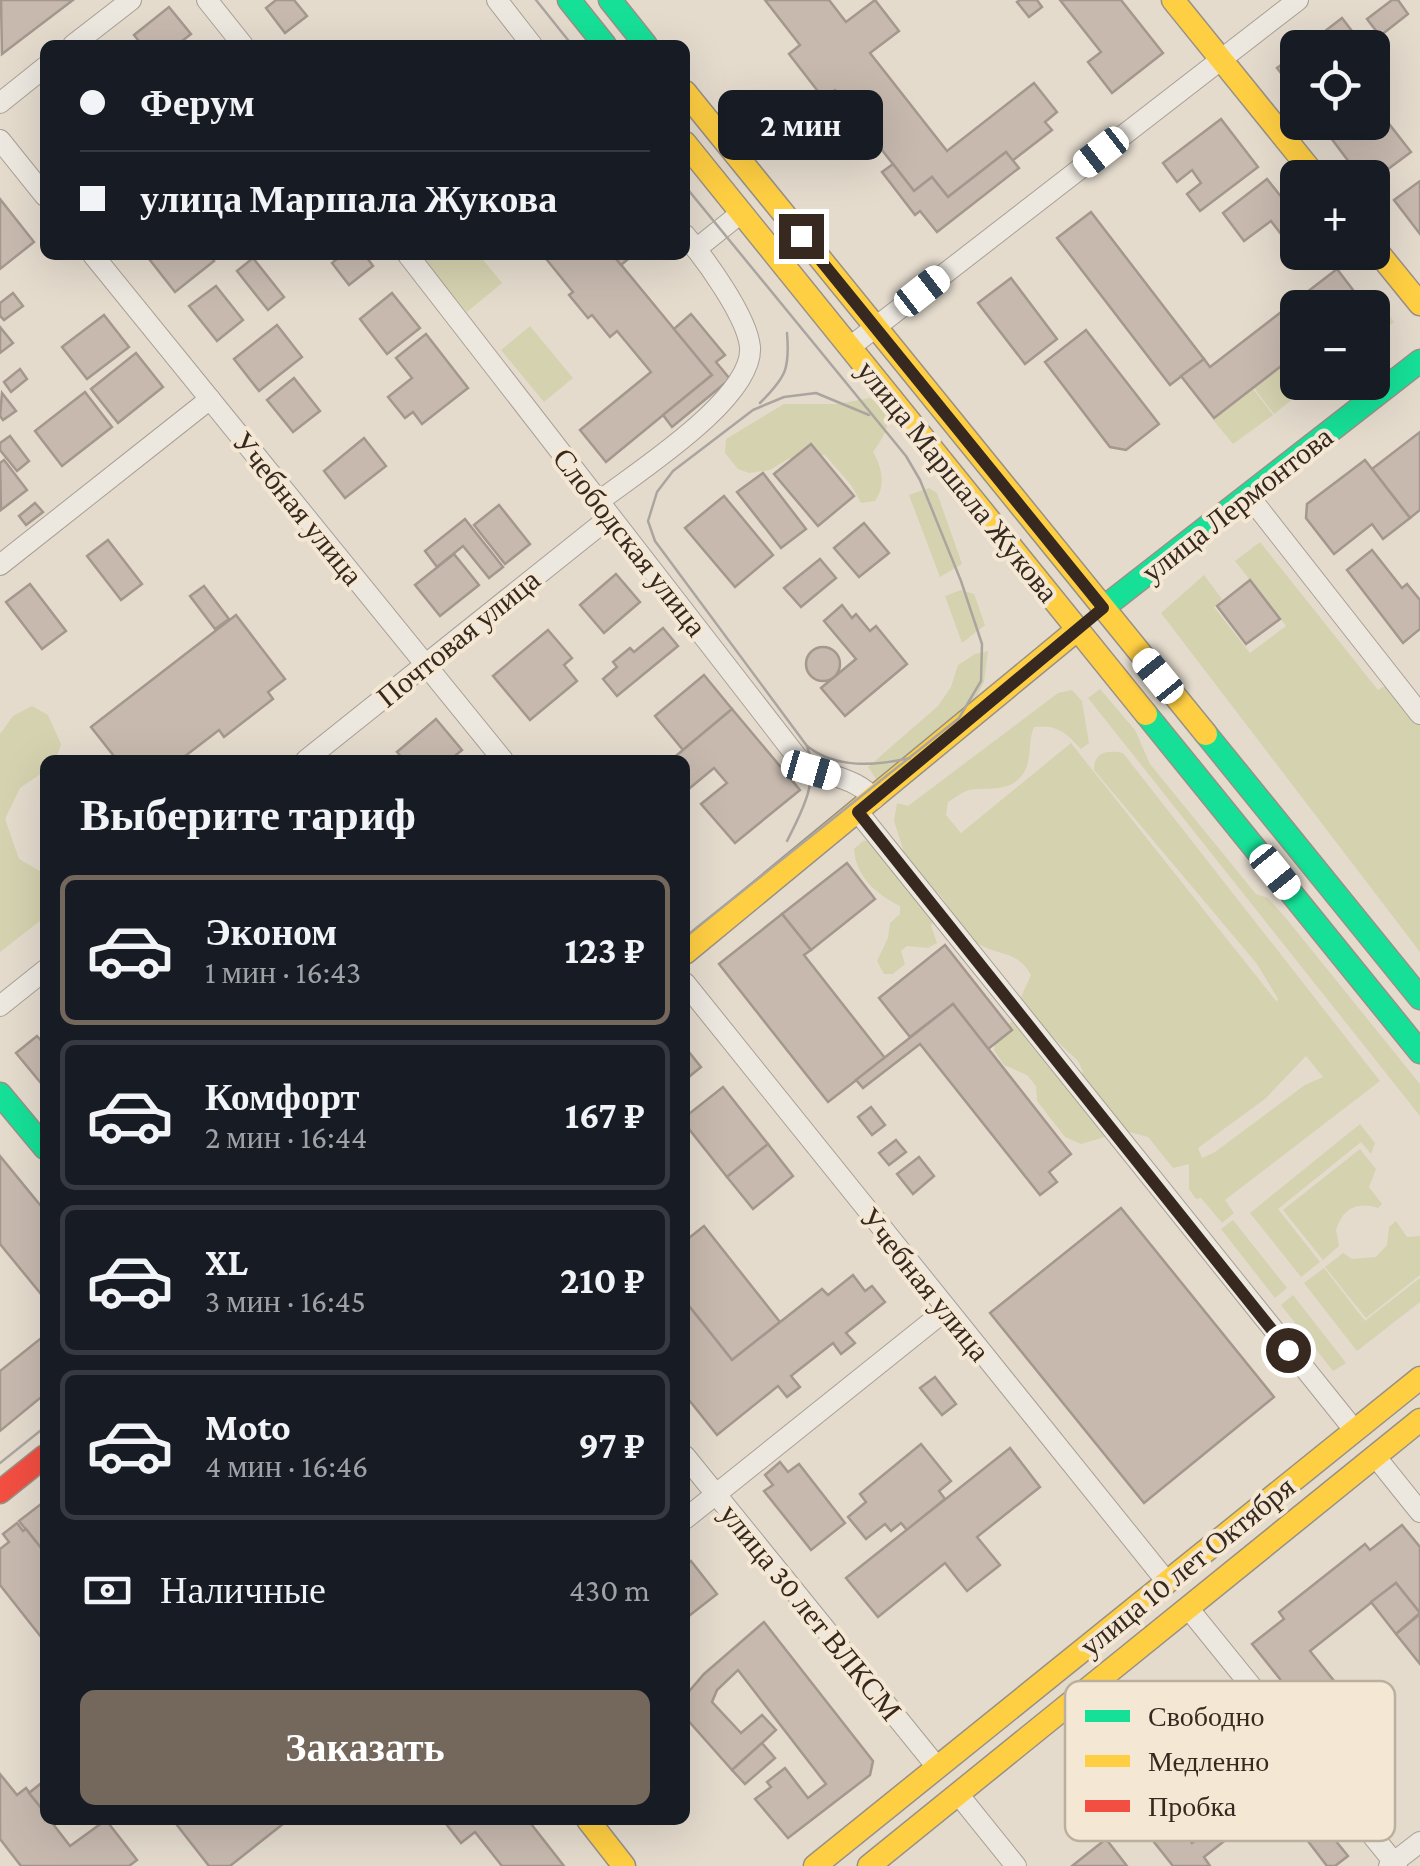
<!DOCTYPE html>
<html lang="ru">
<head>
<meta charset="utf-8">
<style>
  body { margin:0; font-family:"Crimson Pro",serif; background:#242831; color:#f1f3f6; height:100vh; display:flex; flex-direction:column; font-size:38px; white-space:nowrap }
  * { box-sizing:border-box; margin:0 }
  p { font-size:32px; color:#9ea1a6 }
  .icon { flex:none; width:55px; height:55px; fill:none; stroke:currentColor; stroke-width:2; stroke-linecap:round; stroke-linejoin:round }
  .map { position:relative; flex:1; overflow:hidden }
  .panel { position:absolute; left:40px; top:755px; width:650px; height:1070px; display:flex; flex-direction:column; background:#171b24; border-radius:15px; box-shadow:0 10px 40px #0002 }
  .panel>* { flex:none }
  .top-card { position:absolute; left:40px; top:40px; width:650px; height:220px; border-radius:15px; box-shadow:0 10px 40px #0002; display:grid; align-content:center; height:220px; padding:0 40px; background:#171b24 }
  .buttons { position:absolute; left:1280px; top:30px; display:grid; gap:20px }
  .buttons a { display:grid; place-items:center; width:110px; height:110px; border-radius:15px; background:#171b24; box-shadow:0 10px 40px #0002; font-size:50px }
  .end { position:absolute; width:45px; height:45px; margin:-22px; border:12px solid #37291f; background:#fff; box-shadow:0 0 0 5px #fff }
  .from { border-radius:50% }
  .bubble { position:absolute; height:70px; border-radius:15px; background:#171b24; box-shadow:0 10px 40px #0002; font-size:32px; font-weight:700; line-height:70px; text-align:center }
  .car { position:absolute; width:30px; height:60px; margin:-30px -15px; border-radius:12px; box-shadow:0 0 8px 2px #0007; background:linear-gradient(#fff 24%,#345 0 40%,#fff 0 76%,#345 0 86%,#fff 0) }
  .top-card b { display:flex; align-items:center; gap:35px; height:95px; font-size:38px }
  .top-card b+b { border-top:2px solid #363941 }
  .top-card i { width:25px; height:25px; background:#f1f3f6 }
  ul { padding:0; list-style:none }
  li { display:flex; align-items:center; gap:30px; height:150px; margin:0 20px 15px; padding:0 20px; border:5px solid #363941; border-radius:15px }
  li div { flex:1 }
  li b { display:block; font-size:38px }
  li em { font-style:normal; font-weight:700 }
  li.selected { border-color:#74675c }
  li>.icon { width:90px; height:90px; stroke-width:1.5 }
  h2 { padding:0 40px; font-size:45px; line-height:120px }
  .pay { display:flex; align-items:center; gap:25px; height:110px; padding:0 40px; font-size:38px }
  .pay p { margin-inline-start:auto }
  .cta { display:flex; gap:20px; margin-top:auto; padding:20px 40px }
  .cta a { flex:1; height:115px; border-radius:15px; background:#74675c; color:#fff; font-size:40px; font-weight:700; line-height:115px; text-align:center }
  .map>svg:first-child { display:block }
  .green { fill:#d5d2b0; fill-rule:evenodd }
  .building { fill:#c7b9ae; stroke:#a4978d; stroke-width:2.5 }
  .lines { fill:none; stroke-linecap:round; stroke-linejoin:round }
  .street-casing { stroke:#a9a096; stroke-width:22 }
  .fast-casing { stroke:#999086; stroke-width:25 }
  .slow-casing { stroke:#999086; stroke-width:25 }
  .jam-casing { stroke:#999086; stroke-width:25 }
  .street { stroke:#ece7df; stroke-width:20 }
  .fast { stroke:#16e098; stroke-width:22 }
  .slow { stroke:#ffcf43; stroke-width:22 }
  .jam { stroke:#f24e42; stroke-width:22 }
  .tram { stroke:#aba59f; stroke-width:2.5 }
  .route { stroke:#37291f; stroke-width:12 }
  .labels { text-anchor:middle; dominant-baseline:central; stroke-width:8; stroke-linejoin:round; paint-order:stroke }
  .street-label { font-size:30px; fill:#37291f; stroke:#f4e8d4 }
  .key { fill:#f4e8d4; stroke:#bbaf9e; stroke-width:2.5 }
  .key-label { font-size:28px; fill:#37291f }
</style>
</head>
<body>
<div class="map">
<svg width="1420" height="1866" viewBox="0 0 1420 1866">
  <rect width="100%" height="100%" fill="#e4dbcd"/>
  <!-- green -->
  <g class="green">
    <polygon points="420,255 479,255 502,283 467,312"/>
    <polygon points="1374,295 1394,322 1373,339 1372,308 1358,307"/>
    <polygon points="530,326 573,378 544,402 501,350"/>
    <polygon points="1297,354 1298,382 1315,383 1301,394 1281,367"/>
    <polygon points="1279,368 1299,394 1274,414 1254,388"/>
    <polygon points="1253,389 1273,415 1233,444 1213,420"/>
    <path d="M 870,398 C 896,416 889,430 873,452 C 882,467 886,486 875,501 L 861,503 L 851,485 L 825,455 L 788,459 L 770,470 L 749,473 L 738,469 L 725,453 L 726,439 L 784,404 L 837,404 Z"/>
    <polygon points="929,488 937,493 962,564 940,577 909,495"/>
    <polygon points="1260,542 1378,690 1388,684 1420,724 1420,952 1161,613 1204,575 1222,599 1214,607 1250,653 1286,626 1235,561"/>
    <polygon points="961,590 974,594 985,625 962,643 945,596"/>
    <polygon points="988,651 984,682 973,704 881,786 868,767 938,706 951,687 958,665 975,654"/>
    <polygon points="1100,689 1135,730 1150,764 1256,894 1268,898 1285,917 1420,1084 1420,1116 1088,698"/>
    <path d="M 1072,690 L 1082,701 L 1089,743 L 1081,749 C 1066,732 1056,724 1034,727 C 1027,743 1033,759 1023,774 C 1010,793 988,787 969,790 C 962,792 955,798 948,802 L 946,815 L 961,833 L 1071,743 L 1277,1002 L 1278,999 L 1257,964 L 1094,770 C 1094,751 1108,750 1123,753 L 1380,1081 L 1225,1200 L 1234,1213 L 1222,1223 L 1201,1198 L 1196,1199 L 1189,1189 L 1189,1164 L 1173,1168 L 1148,1137 L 1126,1131 L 1081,1144 L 1065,1137 L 1037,1101 L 1036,1086 L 1027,1075 L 1004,1065 L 994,1050 L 996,1030 L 1014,1021 L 1025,1028 L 1042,1059 L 1067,1067 L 1078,1078 L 1083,1072 L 1078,1061 L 1043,1028 L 1021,997 L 1031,975 C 1016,949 999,957 977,943 C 958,932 951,905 937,892 C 930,885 926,884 922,874 L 903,877 L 934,919 L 931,926 L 937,943 L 928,948 L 907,946 L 901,951 L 905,964 L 893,974 L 884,974 L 877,961 L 888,938 L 890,923 L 900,914 L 900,906 C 876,894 856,877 854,849 L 863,841 L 873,840 L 892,859 L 903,849 L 894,821 L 897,803 L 908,806 L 1058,693 ZM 1306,1056 L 1323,1077 L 1305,1085 L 1215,1152 L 1202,1158 L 1198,1148 L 1265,1099 Z"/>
    <polygon points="32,706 48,715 61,744 56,760 45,760 45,771 20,788 5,819 19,859 45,874 45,917 0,952 0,734 13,716"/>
    <polygon points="1360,1124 1375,1143 1371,1154 1361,1142 1278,1209 1320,1262 1301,1277 1250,1213"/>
    <path d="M 1360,1149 L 1376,1169 L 1369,1187 L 1382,1204 L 1378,1208 C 1357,1201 1342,1209 1336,1230 L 1339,1246 L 1323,1260 L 1283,1210 Z"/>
    <polygon points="1233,1220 1287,1288 1275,1298 1221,1229"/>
    <polygon points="1396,1221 1407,1237 1420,1236 1420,1275 1366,1318 1325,1267 1343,1253 1352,1259 1376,1257 1387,1245 1389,1227"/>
    <polygon points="1324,1268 1365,1321 1420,1278 1420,1302 1357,1351 1304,1283"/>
    <polygon points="1293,1295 1346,1363 1333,1371 1281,1305"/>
  </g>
  <!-- building -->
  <g class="building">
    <polygon points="1,0 73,0 2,54"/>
    <polygon points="276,0 294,0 307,16 285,33 266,8"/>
    <polygon points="765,0 829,0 846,22 875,0 899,31 870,53 947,151 1034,83 1057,112 1045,122 1052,130 1012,161 1006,152 948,197 932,177 914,191 835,90 824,99 789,54 800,45"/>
    <polygon points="1020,0 1037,0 1042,7 1029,17 1017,2"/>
    <polygon points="1060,0 1121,0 1163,53 1112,93 1088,62 1101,52"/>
    <polygon points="1392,0 1398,0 1408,14 1380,36 1367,19"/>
    <polygon points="169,7 191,34 177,45 142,45 134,35"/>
    <polygon points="1342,18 1365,48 1304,48 1307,45"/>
    <polygon points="1298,52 1298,95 1277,68"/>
    <polygon points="1372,102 1411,152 1372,181 1372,178 1361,178 1319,122 1372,122"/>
    <polygon points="1221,119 1258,167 1200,211 1187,194 1201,183 1192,170 1177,182 1163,163"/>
    <polygon points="1006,152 1019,168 937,232 920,211 915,215 882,172 893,164 914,191 932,177 948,197"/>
    <polygon points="1267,179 1298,218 1298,228 1284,238 1271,221 1244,241 1223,213"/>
    <polygon points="1420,181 1420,234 1394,200"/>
    <polygon points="0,199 34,242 0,269"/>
    <polygon points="1091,212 1204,359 1170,385 1057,238"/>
    <polygon points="146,255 209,255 214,261 175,292"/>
    <polygon points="342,255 365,255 373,266 349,285 332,263"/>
    <polygon points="543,255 613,255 712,375 606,462 580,430 651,372 617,331 610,337 592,315 588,318 569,295 573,292"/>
    <polygon points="613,255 633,255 621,265"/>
    <polygon points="253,258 284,297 268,310 237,271"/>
    <polygon points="1337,269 1363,303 1357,308 1298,308 1298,353 1214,418 1181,376 1204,359 1210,367"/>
    <polygon points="1011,278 1057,339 1025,364 978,303"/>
    <polygon points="216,286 243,320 217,341 189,306"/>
    <polygon points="13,293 23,306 4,320 0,316 0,303"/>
    <polygon points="392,293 420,328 387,354 360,319"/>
    <polygon points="691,314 725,355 716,362 730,379 672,427 663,415 712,375 674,329"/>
    <polygon points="104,315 129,347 87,379 62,347"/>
    <polygon points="277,325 302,357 259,391 234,359"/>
    <polygon points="0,327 13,343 0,353"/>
    <polygon points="1086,330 1159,424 1126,450 1110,447 1045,362"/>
    <polygon points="426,334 468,388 422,424 413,412 405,418 388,397 412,378 396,358"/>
    <polygon points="136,353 163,387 118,423 91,389"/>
    <polygon points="20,369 27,379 11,392 4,382"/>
    <polygon points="294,378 320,411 293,432 267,400"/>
    <polygon points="85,392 112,427 62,466 35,431"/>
    <polygon points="2,393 16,411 3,420 0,416"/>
    <polygon points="1420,432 1420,510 1410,518 1372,469"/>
    <polygon points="10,436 29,461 17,471 0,450 0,443"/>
    <polygon points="364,438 386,466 345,498 324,471"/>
    <polygon points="811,444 854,496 818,526 774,474"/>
    <polygon points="4,460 27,490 1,510 0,463"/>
    <polygon points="1365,460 1410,518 1383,539 1372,524 1334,554 1306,518 1307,504"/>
    <polygon points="763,473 806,529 781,548 737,492"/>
    <polygon points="724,496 773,555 735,587 685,528"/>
    <polygon points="35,503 43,512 26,525 19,516"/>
    <polygon points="499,505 530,544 505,564 474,525"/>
    <polygon points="465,519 503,567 489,578 463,546 437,567 425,551"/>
    <polygon points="864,523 889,553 859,577 834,548"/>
    <polygon points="108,540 142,584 121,600 87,556"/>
    <polygon points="1372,550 1402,588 1407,584 1420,600 1420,629 1403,643 1347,570"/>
    <polygon points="454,554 479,585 440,616 415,585"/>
    <polygon points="820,559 836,578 801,607 784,588"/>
    <polygon points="616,574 640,602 604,633 580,605"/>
    <polygon points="1250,580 1280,619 1246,644 1217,606"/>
    <polygon points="30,584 66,631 42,649 6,602"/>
    <polygon points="204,586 229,619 215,629 190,596"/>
    <polygon points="842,605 852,618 856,614 870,631 876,626 907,664 845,716 821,688 856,659 824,621"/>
    <polygon points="236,615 285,679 268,692 273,699 224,737 219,730 180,760 117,760 91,727"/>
    <polygon points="663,628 678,646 617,696 603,679 617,667 613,662 630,648 634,652"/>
    <polygon points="548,630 572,658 564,665 577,681 530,720 493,676"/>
    <circle cx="823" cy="664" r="17"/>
    <polygon points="704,675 732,709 683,750 655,716"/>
    <polygon points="732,709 800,790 735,843 701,804 727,783 714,768 685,792 685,760 671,760"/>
    <polygon points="436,719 462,750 450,760 404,760 397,752"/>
    <polygon points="847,863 875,899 811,950 782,914"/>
    <polygon points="782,914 811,950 804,955 885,1058 828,1102 719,964"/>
    <polygon points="945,945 1012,1030 988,1049 953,1004 910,1037 879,998"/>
    <polygon points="953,1004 1071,1154 1049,1172 1057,1182 1040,1195 920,1044 863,1088 856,1080"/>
    <polygon points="37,1036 45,1045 45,1088 16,1053"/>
    <polygon points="685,1047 701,1067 685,1080"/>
    <polygon points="723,1087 768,1144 727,1177 685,1124 685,1117"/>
    <polygon points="871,1107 885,1125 872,1135 858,1117"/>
    <polygon points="896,1140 906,1152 889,1165 879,1153"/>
    <polygon points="768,1144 793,1176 753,1209 727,1177"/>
    <polygon points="0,1156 45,1211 45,1299 0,1244"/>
    <polygon points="919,1157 934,1176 913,1194 897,1174"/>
    <polygon points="1121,1208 1274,1397 1144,1503 990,1313"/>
    <polygon points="704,1226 780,1322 732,1360 685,1301 685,1241"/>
    <polygon points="853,1275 865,1291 872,1286 885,1302 846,1333 855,1343 841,1354 833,1343 791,1376 800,1387 787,1397 778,1386 717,1435 689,1400 685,1403 685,1301 732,1360 822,1289 828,1295"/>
    <polygon points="45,1335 45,1394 0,1431 0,1371"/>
    <polygon points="935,1377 956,1404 942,1415 920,1388"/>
    <polygon points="921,1444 951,1481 939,1491 945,1499 907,1530 901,1523 891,1531 885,1524 866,1539 848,1517 866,1502 860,1494"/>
    <polygon points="1010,1448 1040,1487 977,1537 1000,1565 967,1591 945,1563 878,1617 846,1578"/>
    <polygon points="780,1462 788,1472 799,1464 845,1523 811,1550 764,1491 773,1485 765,1475"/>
    <polygon points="45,1501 45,1553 19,1521"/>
    <polygon points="17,1523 23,1531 26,1529 45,1553 45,1642 0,1585 0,1549 9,1542 3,1534"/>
    <polygon points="1402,1525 1420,1547 1420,1613 1396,1583 1310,1651 1335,1682 1303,1708 1252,1644 1284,1619 1279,1612 1365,1544 1370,1550"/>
    <polygon points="691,1561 717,1594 685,1619 685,1566"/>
    <polygon points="1396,1583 1420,1613 1396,1634 1371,1602"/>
    <polygon points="1420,1614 1420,1664 1396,1634"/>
    <polygon points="764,1622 873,1761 870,1775 788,1838 755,1799 771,1787 767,1782 785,1768 808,1798 826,1784 738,1670 717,1690 712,1702 741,1733 762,1715 776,1730 762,1743 732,1770 685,1717 685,1696 704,1674"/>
    <polygon points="762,1743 775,1758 745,1784 732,1770"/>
    <polygon points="0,1774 17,1795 26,1788 45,1813 45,1820 50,1820 70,1846 106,1820 137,1860 129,1866 21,1866 0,1839"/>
    <polygon points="45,1780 45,1807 42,1809 29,1793"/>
    <polygon points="1147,1785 1192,1843 1231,1813 1242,1827 1204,1857 1210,1866 1173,1866 1123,1803"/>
    <polygon points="1318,1819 1348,1856 1335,1866 1327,1866 1301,1832"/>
    <polygon points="173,1820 288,1820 230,1866 209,1866"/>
    <polygon points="443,1820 528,1820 564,1866 502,1866 475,1832 461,1843"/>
    <polygon points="1106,1839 1127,1866 1072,1866"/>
  </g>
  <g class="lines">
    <!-- street casing -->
    <g class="street-casing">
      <g id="street">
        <polyline points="207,0 243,45"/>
        <polyline points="497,0 532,45"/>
        <polyline points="73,45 131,0"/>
        <polyline points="0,103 45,67"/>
        <polyline points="0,140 45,196"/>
        <polyline points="696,249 741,213"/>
        <polyline points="93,255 503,760"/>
        <path d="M 408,255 L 797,757 C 820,778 854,774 874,799"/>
        <polyline points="850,347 1298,0"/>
        <polyline points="1248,495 1420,714"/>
        <path d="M 598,502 C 637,472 754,398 750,347 C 747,316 705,259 685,235"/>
        <polyline points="0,565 210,399"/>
        <polyline points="306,760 610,517"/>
        <polyline points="858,812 1355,1431"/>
        <polyline points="685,983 1167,1582"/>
        <polyline points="0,1006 45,970"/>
        <polyline points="685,1456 937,1767"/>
        <polyline points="1375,1456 1420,1512"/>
        <polyline points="685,1519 946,1310"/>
        <polyline points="1188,1608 1397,1866"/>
        <polyline points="958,1794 1016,1866"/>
        <polyline points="1389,1866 1420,1842"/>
      </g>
    </g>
    <!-- fast casing -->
    <g class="fast-casing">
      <g id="fast">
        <polyline points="569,0 605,45"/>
        <polyline points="610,0 646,45"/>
        <polyline points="1103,608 1420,361"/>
        <polyline points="1146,714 1420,1052"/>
        <polyline points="1206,734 1420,998"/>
        <polyline points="0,1094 45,1148"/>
      </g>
    </g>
    <!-- slow casing -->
    <g class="slow-casing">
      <g id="slow">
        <polyline points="1173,0 1317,178"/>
        <polyline points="685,92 1206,734"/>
        <polyline points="685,143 1146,714"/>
        <polyline points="1372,245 1420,304"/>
        <polyline points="685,953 1078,629"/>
        <polyline points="588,1820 624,1866"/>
        <polyline points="815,1866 1420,1378"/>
        <polyline points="869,1866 1420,1420"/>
      </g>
    </g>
    <!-- jam casing -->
    <g class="jam-casing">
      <polyline id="jam" points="0,1492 45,1456"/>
    </g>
    <!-- street -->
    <use href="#street" class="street"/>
    <!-- fast -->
    <use href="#fast" class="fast"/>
    <!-- slow -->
    <use href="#slow" class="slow"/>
    <!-- jam -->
    <use href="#jam" class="jam"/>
    <!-- tram -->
    <g class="tram">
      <polyline points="536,0 572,45"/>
      <polyline points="685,186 906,456 920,480 961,581 982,644 981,681 959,718 685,937"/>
      <path d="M 760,403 C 786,377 790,369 787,333"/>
      <path d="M 869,415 L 816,393 L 784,397 L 753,410 L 673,471 L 657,492 L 648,521 L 655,541 L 807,746 C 836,769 875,766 910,758"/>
      <path d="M 787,841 C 802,812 820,778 807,746"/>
      <polyline points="0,1463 45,1427"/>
    </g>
  </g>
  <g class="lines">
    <!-- route -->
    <polyline class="route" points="801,236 1103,608 858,812 1288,1350"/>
  </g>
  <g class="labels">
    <!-- street labels -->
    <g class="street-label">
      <text transform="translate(958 481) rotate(51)">улица Маршала Жукова</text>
      <text transform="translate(1237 504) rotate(-38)">улица Лермонтова</text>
      <text transform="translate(298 508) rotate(51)">Учебная улица</text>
      <text transform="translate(630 542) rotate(52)">Слободская улица</text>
      <text transform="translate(458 638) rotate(-39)">Почтовая улица</text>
      <text transform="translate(925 1284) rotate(51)">Учебная улица</text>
      <text transform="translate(1187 1566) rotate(-39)">улица 10 лет Октября</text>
      <text transform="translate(811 1612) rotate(51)">улица 30 лет ВЛКСМ</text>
    </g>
  </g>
  <!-- legend -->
  <rect x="1065" y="1681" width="330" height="160" rx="15" class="key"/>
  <rect x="1085" y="1710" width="45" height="12" fill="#16e098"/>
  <rect x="1085" y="1755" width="45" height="12" fill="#ffcf43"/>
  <rect x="1085" y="1800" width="45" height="12" fill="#f24e42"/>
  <g class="key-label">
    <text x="1148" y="1726">Свободно</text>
    <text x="1148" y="1771">Медленно</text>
    <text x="1148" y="1816">Пробка</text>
  </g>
</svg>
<div class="buttons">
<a><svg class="icon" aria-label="locate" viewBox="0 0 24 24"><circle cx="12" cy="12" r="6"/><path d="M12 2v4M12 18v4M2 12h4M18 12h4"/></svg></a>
<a>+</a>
<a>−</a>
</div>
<i class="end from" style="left:1288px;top:1350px"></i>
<i class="end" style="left:801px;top:236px"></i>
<div class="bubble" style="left:718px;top:90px;width:165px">2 мин</div>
<i class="car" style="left:1101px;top:152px;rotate:232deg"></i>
<i class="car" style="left:922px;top:291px;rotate:52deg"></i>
<i class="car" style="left:1158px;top:676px;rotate:321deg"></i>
<i class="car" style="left:811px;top:770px;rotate:106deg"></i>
<i class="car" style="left:1275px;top:872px;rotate:141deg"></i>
<div class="top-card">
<b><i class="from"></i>Ферум</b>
<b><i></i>улица Маршала Жукова</b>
</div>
<section class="panel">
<h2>Выберите тариф</h2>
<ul>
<li class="selected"><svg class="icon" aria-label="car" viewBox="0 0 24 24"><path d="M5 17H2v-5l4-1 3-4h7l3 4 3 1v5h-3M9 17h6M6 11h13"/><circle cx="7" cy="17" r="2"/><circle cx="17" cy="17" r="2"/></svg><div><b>Эконом</b><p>1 мин · 16:43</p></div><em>123 ₽</em></li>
<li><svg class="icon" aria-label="car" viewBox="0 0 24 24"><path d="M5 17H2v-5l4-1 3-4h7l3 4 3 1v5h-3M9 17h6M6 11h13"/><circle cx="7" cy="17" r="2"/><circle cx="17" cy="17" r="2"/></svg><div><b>Комфорт</b><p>2 мин · 16:44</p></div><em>167 ₽</em></li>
<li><svg class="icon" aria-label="car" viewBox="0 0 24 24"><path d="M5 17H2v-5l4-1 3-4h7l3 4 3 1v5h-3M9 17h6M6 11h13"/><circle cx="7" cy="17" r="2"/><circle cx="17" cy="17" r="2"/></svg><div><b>XL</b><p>3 мин · 16:45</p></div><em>210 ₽</em></li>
<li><svg class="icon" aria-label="car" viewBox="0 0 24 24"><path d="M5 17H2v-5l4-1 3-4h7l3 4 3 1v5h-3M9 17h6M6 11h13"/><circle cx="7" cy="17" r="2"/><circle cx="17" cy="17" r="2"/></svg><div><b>Moto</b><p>4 мин · 16:46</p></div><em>97 ₽</em></li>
</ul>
<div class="pay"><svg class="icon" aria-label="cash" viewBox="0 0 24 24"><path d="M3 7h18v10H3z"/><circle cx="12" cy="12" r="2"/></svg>Наличные<p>430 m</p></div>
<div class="cta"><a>Заказать</a></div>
</section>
</div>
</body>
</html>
